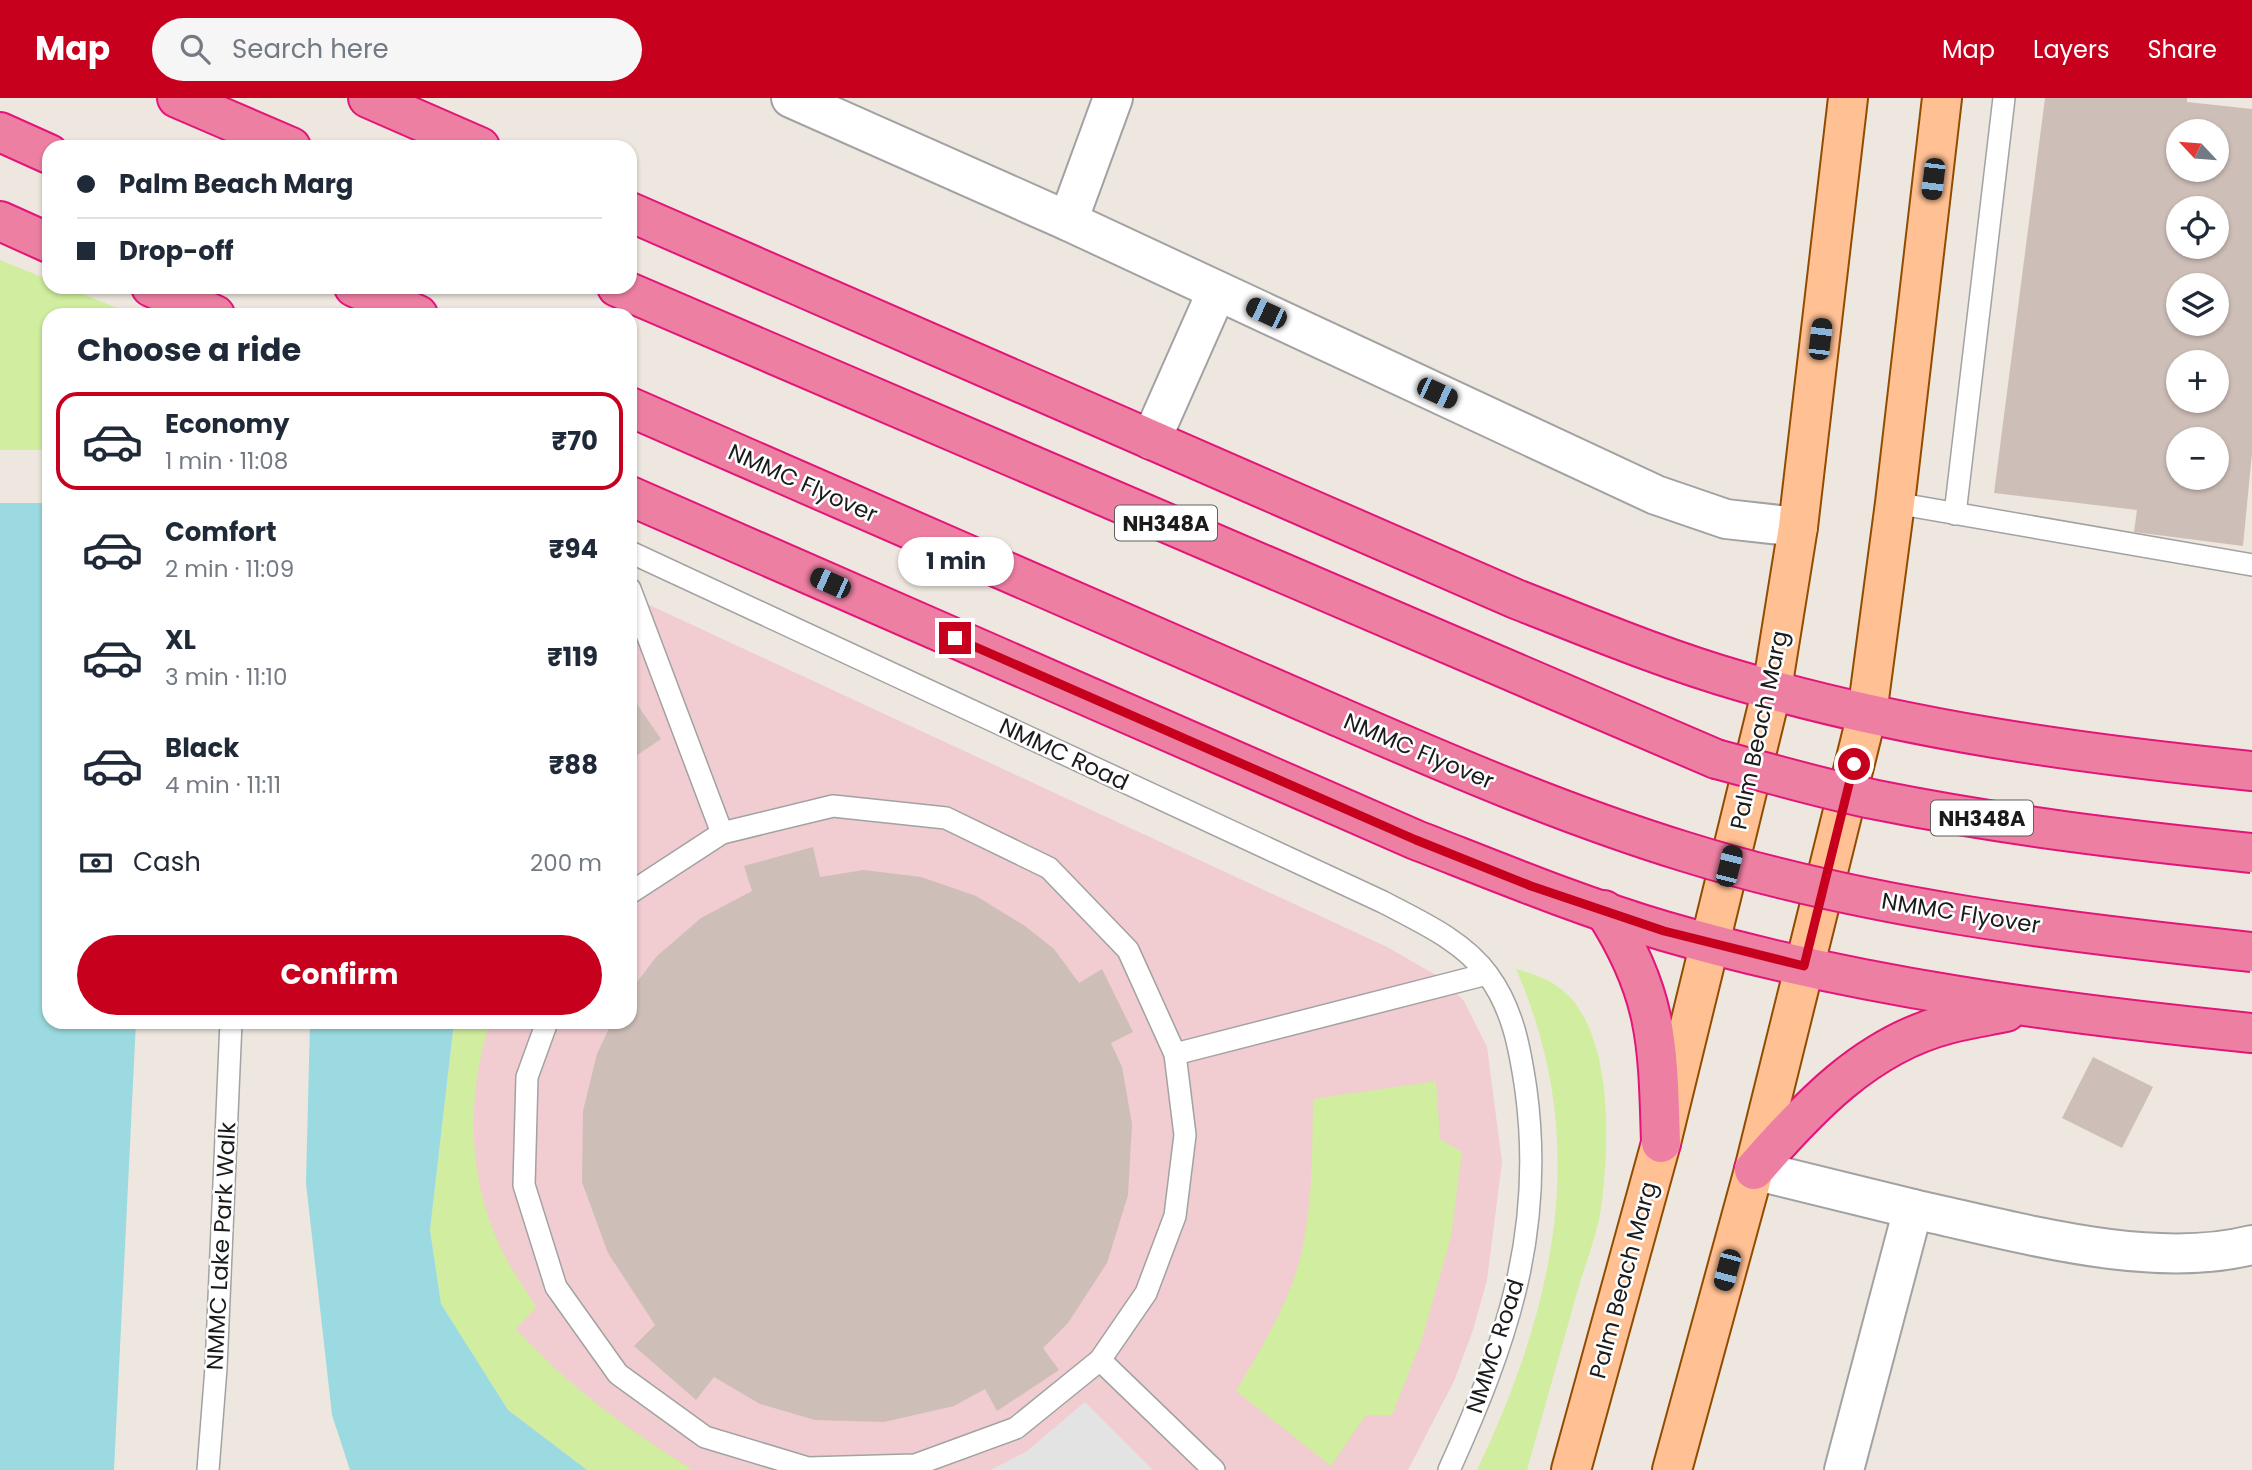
<!DOCTYPE html>
<html lang="en">
<head>
<meta charset="utf-8">
<style>
  body { margin:0; font-family:Poppins,sans-serif; background:#f6f6f7; color:#1f2937; height:100vh; display:flex; flex-direction:column; font-size:26px; white-space:nowrap }
  * { box-sizing:border-box; margin:0 }
  p { font-size:23px; color:#747a83 }
  .icon { flex:none; width:38px; height:38px; fill:none; stroke:currentColor; stroke-width:2; stroke-linecap:round; stroke-linejoin:round }
  .map { position:relative; flex:1; overflow:hidden }
  .side { position:absolute; left:42px; top:210px; width:595px; height:721px; display:flex; flex-direction:column; background:#fff; border-radius:21px; box-shadow:0 2px 5px #0004 }
  .side>* { flex:none }
  .banner { position:absolute; left:42px; top:42px; width:595px; height:154px; border-radius:21px; box-shadow:0 2px 5px #0004; display:grid; align-content:center; height:154px; padding:0 35px; background:#fff }
  .needle { width:46px; rotate:296deg }
  .buttons { position:absolute; left:2166px; top:21px; display:grid; gap:14px }
  .buttons a { display:grid; place-items:center; width:63px; height:63px; border-radius:50%; background:#fff; box-shadow:0 2px 5px #0004; font-size:35px }
  .end { position:absolute; width:32px; height:32px; margin:-16px; border:9px solid #c6001d; background:#fff; box-shadow:0 0 0 4px #fff }
  .from { border-radius:50% }
  .bubble { position:absolute; height:49px; border-radius:24px; background:#fff; box-shadow:0 2px 5px #0004; font-size:23px; font-weight:700; line-height:49px; text-align:center }
  .car { position:absolute; width:21px; height:42px; margin:-21px -10px; border-radius:9px; box-shadow:0 0 5px 2px #0007; background:linear-gradient(#222 24%,#8ab4d8 0 40%,#222 0 76%,#8ab4d8 0 86%,#222 0) }
  .banner b { display:flex; align-items:center; gap:24px; height:66px; font-size:26px }
  .banner b+b { border-top:2px solid #e0e1e3 }
  .banner i { width:18px; height:18px; background:#1f2937 }
  ul { padding:0; list-style:none }
  li { display:flex; align-items:center; gap:21px; height:98px; margin:0 14px 10px; padding:0 21px; border:4px solid transparent; border-radius:21px }
  li div { flex:1 }
  li b { display:block; font-size:26px }
  li em { font-style:normal; font-weight:700 }
  li.selected { border-color:#c6001d }
  li>.icon { width:63px; height:63px; stroke-width:1.5 }
  h2 { padding:0 35px; font-size:32px; line-height:84px }
  .pay { display:flex; align-items:center; gap:18px; height:77px; padding:0 35px; font-size:26px }
  .pay p { margin-inline-start:auto }
  .action { display:flex; gap:14px; margin-top:auto; padding:14px 35px }
  .action a { flex:1; height:80px; border-radius:42px; background:#c6001d; color:#fff; font-size:28px; font-weight:700; line-height:80px; text-align:center }
  header { display:flex; align-items:center; gap:42px; box-sizing:border-box; height:98px; padding:0 35px; background:#c6001d; color:#fff }
  header strong { font-size:33px }
  nav { display:flex; gap:38px; margin-inline-start:auto; font-size:24px }
  .search { width:490px; height:63px; background:#f6f6f7; display:flex; align-items:center; gap:18px; box-sizing:border-box; padding:0 24px; border-radius:38px; color:#747a83; font-size:26px }
  .map>svg:first-child { display:block }
  .commercial { fill:#f1ccd0 }
  .grass { fill:#d1ed9f }
  .parking { fill:#e3e3e3 }
  .water { fill:#9bdae0 }
  .building { fill:#cebeb8; fill-rule:evenodd }
  .lines { fill:none; stroke-linecap:round; stroke-linejoin:round }
  .lane-casing { stroke:#a2a2a2; stroke-width:24 }
  .street-casing { stroke:#a2a2a2; stroke-width:42 }
  .primary-casing { stroke:#924c00; stroke-width:42 }
  .highway-casing { stroke:#e31579; stroke-width:42 }
  .lane { stroke:#fff; stroke-width:21 }
  .street { stroke:#fff; stroke-width:38 }
  .primary { stroke:#ffc093; stroke-width:38 }
  .highway { stroke:#ed7fa3; stroke-width:38 }
  .highway-bridge-casing { stroke:#e31579; stroke-width:42; stroke-linecap:butt }
  .highway-bridge { stroke:#ed7fa3; stroke-width:38 }
  .route { stroke:#c6001d; stroke-width:9 }
  .labels { text-anchor:middle; dominant-baseline:central; stroke-width:5; stroke-linejoin:round; paint-order:stroke }
  .shield { fill:#fff; stroke:#5f5f5f; stroke-width:2 }
  .shield-label { font-size:21px; font-weight:bold; fill:#1b1b1b }
  .street-label { font-size:23px; fill:#1b1b1b; stroke:#fff }
</style>
</head>
<body>
<header>
<strong>Map</strong>
<div class="search"><svg class="icon" aria-label="search" viewBox="0 0 24 24"><circle cx="10" cy="10" r="6"/><path d="M15 15l6 6"/></svg>Search here</div>
<nav><a>Map</a><a>Layers</a><a>Share</a></nav>
</header>
<div class="map">
<svg width="2252" height="1372" viewBox="0 0 2252 1372">
  <rect width="100%" height="100%" fill="#eee7df"/>
  <!-- commercial -->
  <polygon class="commercial" points="630,498 1387,849 1441,880 1464,903 1487,949 1502,1064 1487,1182 1473,1232 1454,1283 1408,1372 587,1372 508,1312 454,924 630,924"/>
  <!-- grass -->
  <g class="grass">
    <polygon points="0,162 49,182 49,189 66,189 134,217 49,217 49,352 0,352"/>
    <path d="M 1516,871 C 1535,876 1554,883 1568,897 C 1614,944 1609,1051 1601,1111 C 1596,1140 1584,1170 1576,1198 C 1560,1256 1543,1314 1527,1372 L 1477,1372 C 1555,1208 1592,1044 1516,871 Z"/>
    <path d="M 454,924 L 490,924 C 466,999 467,1082 503,1154 C 512,1173 525,1191 536,1209 L 516,1231 C 568,1288 628,1332 693,1372 L 587,1372 L 508,1312 L 441,1206 L 430,1132 Z"/>
    <path d="M 1436,983 L 1440,1041 L 1462,1054 L 1451,1139 L 1421,1244 L 1392,1317 L 1366,1317 L 1331,1368 L 1236,1293 C 1261,1250 1289,1206 1301,1157 C 1313,1106 1312,1053 1313,1001 Z"/>
  </g>
  <!-- parking -->
  <polygon class="parking" points="1085,1304 1153,1372 991,1372 1027,1353"/>
  <!-- water -->
  <g class="water">
    <polygon points="0,405 49,405 49,924 136,924 114,1372 0,1372"/>
    <polygon points="310,924 454,924 430,1132 441,1206 508,1312 587,1372 350,1372 332,1317 306,1085"/>
  </g>
  <!-- building -->
  <g class="building">
    <path d="M 2045,0 L 2187,0 L 2187,4 L 2252,11 L 2252,355 L 2243,448 L 2134,434 L 2137,412 L 1994,395 ZM 2179,33 L 2217,33 L 2217,72 L 2179,72 ZM 2179,110 L 2217,110 L 2217,149 L 2179,149 ZM 2179,187 L 2217,187 L 2217,226 L 2179,226 ZM 2179,264 L 2217,264 L 2217,303 L 2179,303 ZM 2179,341 L 2217,341 L 2217,380 L 2179,380 Z"/>
    <polygon points="630,596 661,641 630,662"/>
    <polygon points="813,749 820,779 864,772 921,779 976,798 1025,828 1054,851 1079,885 1102,871 1133,934 1111,945 1122,969 1132,1026 1128,1097 1107,1165 1068,1225 1043,1250 1059,1272 997,1313 985,1291 954,1308 884,1324 815,1322 760,1306 714,1279 696,1302 634,1248 655,1227 608,1155 582,1084 583,1013 597,956 612,924 630,924 630,893 657,858 701,820 752,793 744,768"/>
    <polygon points="2093,959 2153,989 2122,1050 2062,1020"/>
  </g>
  <g class="lines">
    <!-- lane casing -->
    <g class="lane-casing">
      <g id="lane">
        <polyline points="1895,405 2252,467"/>
        <polyline points="1955,416 2004,0"/>
        <path d="M 630,454 L 1383,804 C 1419,823 1464,843 1488,877 C 1513,911 1520,951 1526,992 C 1545,1134 1507,1244 1449,1372"/>
        <polyline points="630,491 722,735"/>
        <polyline points="547,924 527,979 524,1087 556,1189 618,1276 705,1339 808,1370 915,1367 1016,1330 1100,1262 1146,1195 1175,1118 1185,1037 1175,956 1128,852 1049,770 946,720 833,708 722,735 630,795"/>
        <polyline points="1175,956 1487,876"/>
        <polyline points="1100,1262 1214,1372"/>
        <polyline points="208,1372 216,1270 231,924"/>
      </g>
    </g>
    <!-- street casing -->
    <g class="street-casing">
      <g id="street">
        <polyline points="791,0 1068,123"/>
        <polyline points="1113,0 1068,123 1656,397 1726,421 1798,429"/>
        <polyline points="1151,342 1217,193"/>
        <polyline points="1754,1072 1913,1111 1844,1372"/>
        <path d="M 1913,1111 C 2015,1133 2149,1173 2252,1147"/>
      </g>
    </g>
    <!-- primary casing -->
    <g class="primary-casing">
      <g id="primary">
        <polyline points="1571,1372 1661,1045 1772,591 1798,429 1848,0"/>
        <polyline points="1672,1372 1754,1072 1867,616 1895,405 1942,0"/>
      </g>
    </g>
    <!-- highway casing -->
    <g class="highway-casing">
      <g id="highway">
        <polyline points="177,0 291,49"/>
        <polyline points="368,0 480,49"/>
        <polyline points="0,34 49,56"/>
        <path d="M 630,114 L 1516,501 C 1590,530 1664,561 1740,583 C 1907,632 2080,656 2252,673"/>
        <polyline points="0,123 49,145"/>
        <polyline points="151,189 215,217"/>
        <polyline points="354,189 418,217"/>
        <polyline points="617,189 1716,661"/>
        <polyline points="630,309 1337,618"/>
        <path d="M 630,398 L 1416,742 C 1498,774 1580,808 1664,833 C 1856,889 2054,915 2252,935"/>
        <path d="M 1604,812 C 1659,897 1658,948 1661,1045"/>
        <path d="M 1754,1072 C 1807,1011 1866,947 1948,926 C 1967,921 1987,918 2006,914"/>
      </g>
    </g>
    <!-- lane -->
    <use href="#lane" class="lane"/>
    <!-- street -->
    <use href="#street" class="street"/>
    <!-- primary -->
    <use href="#primary" class="primary"/>
    <!-- highway -->
    <use href="#highway" class="highway"/>
    <!-- highway-bridge casing -->
    <g class="highway-bridge-casing">
      <g id="highway-bridge">
        <path d="M 1337,618 C 1452,668 1566,717 1686,754 C 1869,811 2062,834 2252,854"/>
        <path d="M 1716,661 C 1769,675 1823,691 1877,702 C 2001,727 2126,742 2252,755"/>
      </g>
    </g>
    <!-- highway-bridge -->
    <use href="#highway-bridge" class="highway-bridge"/>
  </g>
  <g class="lines">
    <!-- route -->
    <polyline class="route" points="955,540 1416,742 1531,788 1664,833 1804,868 1854,666"/>
  </g>
  <g class="labels">
    <!-- shield labels -->
    <g class="shield">
      <rect x="1115" y="407.5" width="102" height="35" rx="5"/>
      <rect x="1931" y="702.5" width="102" height="35" rx="5"/>
    </g>
    <g class="shield-label">
      <text x="1166" y="425">NH348A</text>
      <text x="1982" y="720">NH348A</text>
    </g>
    <!-- street labels -->
    <g class="street-label">
      <text transform="translate(803 385) rotate(24)">NMMC Flyover</text>
      <text transform="translate(1759 632) rotate(-78)">Palm Beach Marg</text>
      <text transform="translate(1419 653) rotate(23)">NMMC Flyover</text>
      <text transform="translate(1064 656) rotate(25)">NMMC Road</text>
      <text transform="translate(1961 815) rotate(9)">NMMC Flyover</text>
      <text transform="translate(221 1148) rotate(-87)">NMMC Lake Park Walk</text>
      <text transform="translate(1623 1182) rotate(-75)">Palm Beach Marg</text>
      <text transform="translate(1495 1248) rotate(-72)">NMMC Road</text>
    </g>
  </g>
</svg>
<div class="buttons">
<a><svg class="needle" viewBox="-14 -14 28 28"><path d="M0-13l5 13h-10z" fill="#e53935"/><path d="M0 13l5-13h-10z" fill="#747a83"/></svg></a>
<a><svg class="icon" aria-label="locate" viewBox="0 0 24 24"><circle cx="12" cy="12" r="6"/><path d="M12 2v4M12 18v4M2 12h4M18 12h4"/></svg></a>
<a><svg class="icon" aria-label="layers" viewBox="0 0 24 24"><path d="M12 4l9 5-9 5-9-5zM3 14l9 5 9-5"/></svg></a>
<a>+</a>
<a>−</a>
</div>
<i class="end from" style="left:1854px;top:666px"></i>
<i class="end" style="left:955px;top:540px"></i>
<div class="bubble" style="left:898px;top:439px;width:116px">1 min</div>
<i class="car" style="left:1933px;top:81px;rotate:187deg"></i>
<i class="car" style="left:1266px;top:215px;rotate:295deg"></i>
<i class="car" style="left:1820px;top:241px;rotate:7deg"></i>
<i class="car" style="left:1437px;top:295px;rotate:115deg"></i>
<i class="car" style="left:830px;top:485px;rotate:294deg"></i>
<i class="car" style="left:1729px;top:768px;rotate:14deg"></i>
<i class="car" style="left:1727px;top:1172px;rotate:195deg"></i>
<div class="banner">
<b><i class="from"></i>Palm Beach Marg</b>
<b><i></i>Drop-off</b>
</div>
<section class="side">
<h2>Choose a ride</h2>
<ul>
<li class="selected"><svg class="icon" aria-label="car" viewBox="0 0 24 24"><path d="M5 17H2v-5l4-1 3-4h7l3 4 3 1v5h-3M9 17h6M6 11h13"/><circle cx="7" cy="17" r="2"/><circle cx="17" cy="17" r="2"/></svg><div><b>Economy</b><p>1 min · 11:08</p></div><em>₹70</em></li>
<li><svg class="icon" aria-label="car" viewBox="0 0 24 24"><path d="M5 17H2v-5l4-1 3-4h7l3 4 3 1v5h-3M9 17h6M6 11h13"/><circle cx="7" cy="17" r="2"/><circle cx="17" cy="17" r="2"/></svg><div><b>Comfort</b><p>2 min · 11:09</p></div><em>₹94</em></li>
<li><svg class="icon" aria-label="car" viewBox="0 0 24 24"><path d="M5 17H2v-5l4-1 3-4h7l3 4 3 1v5h-3M9 17h6M6 11h13"/><circle cx="7" cy="17" r="2"/><circle cx="17" cy="17" r="2"/></svg><div><b>XL</b><p>3 min · 11:10</p></div><em>₹119</em></li>
<li><svg class="icon" aria-label="car" viewBox="0 0 24 24"><path d="M5 17H2v-5l4-1 3-4h7l3 4 3 1v5h-3M9 17h6M6 11h13"/><circle cx="7" cy="17" r="2"/><circle cx="17" cy="17" r="2"/></svg><div><b>Black</b><p>4 min · 11:11</p></div><em>₹88</em></li>
</ul>
<div class="pay"><svg class="icon" aria-label="cash" viewBox="0 0 24 24"><path d="M3 7h18v10H3z"/><circle cx="12" cy="12" r="2"/></svg>Cash<p>200 m</p></div>
<div class="action"><a>Confirm</a></div>
</section>
</div>
</body>
</html>
